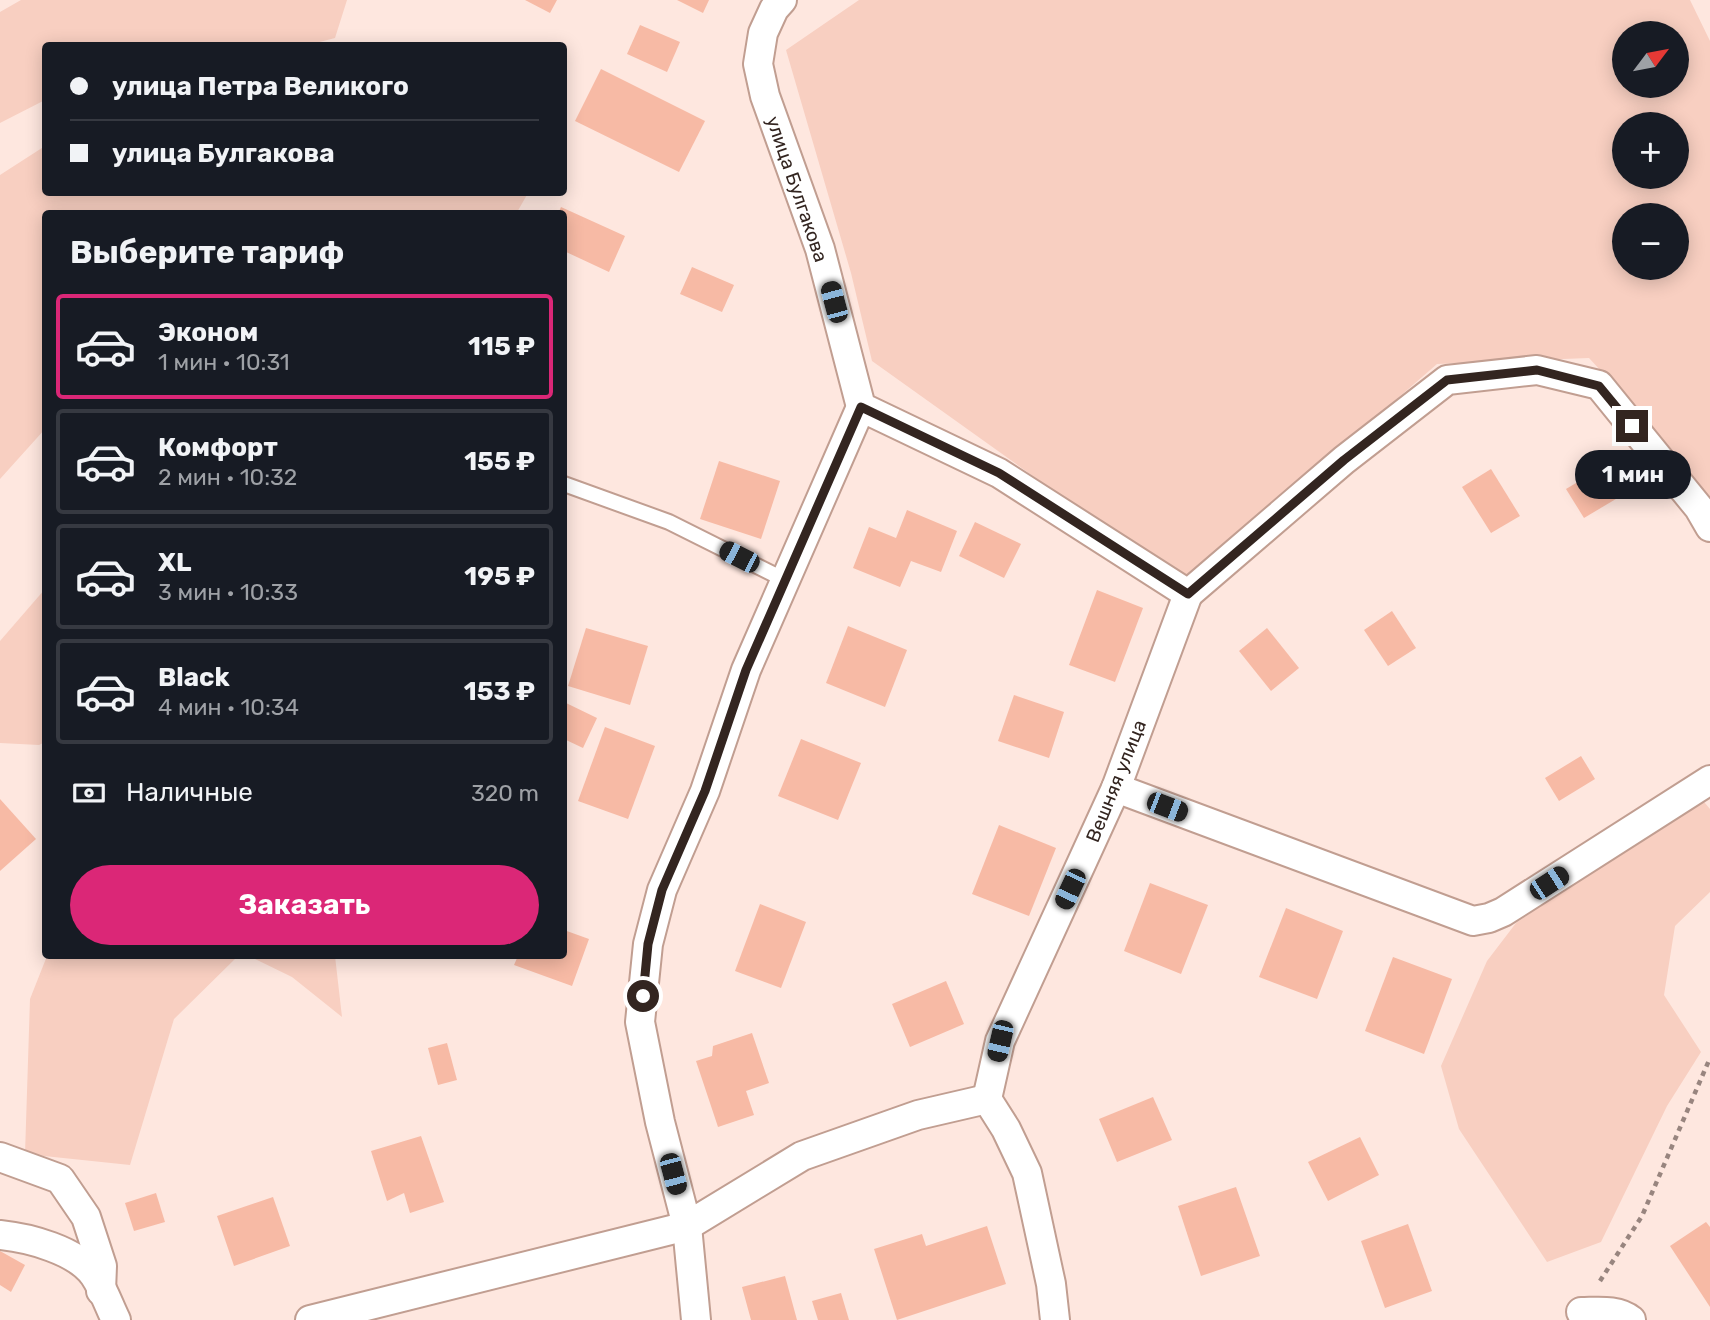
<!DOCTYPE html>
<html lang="ru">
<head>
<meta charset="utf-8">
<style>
  body { margin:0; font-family:Rubik,sans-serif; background:#242831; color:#f1f3f6; height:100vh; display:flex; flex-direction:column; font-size:26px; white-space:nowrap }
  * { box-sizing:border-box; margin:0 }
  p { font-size:23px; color:#9ea1a6 }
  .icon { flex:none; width:38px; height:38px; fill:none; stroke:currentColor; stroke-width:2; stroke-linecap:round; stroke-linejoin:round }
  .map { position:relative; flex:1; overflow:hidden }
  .details { position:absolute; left:42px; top:210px; width:525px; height:749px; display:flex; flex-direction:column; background:#171b24; border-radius:7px; box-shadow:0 4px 18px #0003 }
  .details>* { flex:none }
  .hud { position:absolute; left:42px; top:42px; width:525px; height:154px; border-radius:7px; box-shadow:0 4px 18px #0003; display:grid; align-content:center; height:154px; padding:0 28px; background:#171b24 }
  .needle { width:46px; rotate:58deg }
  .tools { position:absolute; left:1612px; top:21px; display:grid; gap:14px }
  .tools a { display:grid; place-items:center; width:77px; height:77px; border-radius:50%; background:#171b24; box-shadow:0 4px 18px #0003; font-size:35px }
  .end { position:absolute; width:32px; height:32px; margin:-16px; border:9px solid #332520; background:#fff; box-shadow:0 0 0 4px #fff }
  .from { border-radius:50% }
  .bubble { position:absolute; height:49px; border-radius:24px; background:#171b24; box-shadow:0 4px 18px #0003; font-size:23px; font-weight:700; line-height:49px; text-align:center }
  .car { position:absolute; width:21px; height:42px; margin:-21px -10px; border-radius:9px; box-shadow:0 0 5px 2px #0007; background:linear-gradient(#222 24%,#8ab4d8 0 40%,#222 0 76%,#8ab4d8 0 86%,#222 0) }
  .hud b { display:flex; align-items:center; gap:24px; height:66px; font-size:26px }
  .hud b+b { border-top:2px solid #363941 }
  .hud i { width:18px; height:18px; background:#f1f3f6 }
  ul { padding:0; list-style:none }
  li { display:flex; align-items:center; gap:21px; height:105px; margin:0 14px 10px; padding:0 14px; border:4px solid #363941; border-radius:7px }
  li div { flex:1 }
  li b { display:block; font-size:26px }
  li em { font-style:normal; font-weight:700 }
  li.current { border-color:#db2777 }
  li>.icon { width:63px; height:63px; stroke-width:1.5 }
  h2 { padding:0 28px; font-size:32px; line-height:84px }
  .pay { display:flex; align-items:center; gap:18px; height:77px; padding:0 28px; font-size:26px }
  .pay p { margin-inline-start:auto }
  .cta { display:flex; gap:14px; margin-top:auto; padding:14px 28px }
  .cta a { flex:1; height:80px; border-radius:42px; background:#db2777; color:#fff; font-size:28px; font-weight:700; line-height:80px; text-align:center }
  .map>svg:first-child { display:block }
  .green { fill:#f8cfc1; fill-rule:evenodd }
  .building { fill:#f7baa5 }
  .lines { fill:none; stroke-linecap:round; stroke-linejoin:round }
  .lane-casing { stroke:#c19e91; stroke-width:18 }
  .street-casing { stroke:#c19e91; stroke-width:32 }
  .path { stroke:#98857f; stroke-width:4.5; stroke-dasharray:5 5; stroke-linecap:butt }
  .lane { stroke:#fff; stroke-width:14 }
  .street { stroke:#fff; stroke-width:28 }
  .route { stroke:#332520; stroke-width:9 }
  .labels { text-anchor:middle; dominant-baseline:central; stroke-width:5; stroke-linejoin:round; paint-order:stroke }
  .street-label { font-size:19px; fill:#332520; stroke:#fff }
</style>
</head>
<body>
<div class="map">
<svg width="1710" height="1320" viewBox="0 0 1710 1320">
  <rect width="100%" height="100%" fill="#fee7df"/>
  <!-- green -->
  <g class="green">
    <polygon points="21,0 347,0 335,38 308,45 46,46 45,100 0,123 0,12"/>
    <path d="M 859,0 L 1690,0 L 1710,41 L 1710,515 L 1639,412 L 1589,358 L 1437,364 L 1184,584 L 872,361 L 851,273 L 786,50 ZM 1624,33 L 1676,33 L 1676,86 L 1624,86 ZM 1624,124 L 1676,124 L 1676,177 L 1624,177 ZM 1624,215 L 1676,215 L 1676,268 L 1624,268 Z"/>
    <polygon points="45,146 46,192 528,193 516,214 46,214 45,429 0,479 0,175"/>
    <polygon points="45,589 45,742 39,745 0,743 0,641"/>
    <polygon points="1699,796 1710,809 1710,892 1675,926 1664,995 1701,1052 1667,1106 1601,1242 1547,1262 1459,1129 1441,1066 1487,961 1516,923"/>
    <polygon points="47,956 238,956 174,1019 130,1165 25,1154 30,999"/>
    <polygon points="249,956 335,956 342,1017 292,977"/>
  </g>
  <!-- building -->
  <g class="building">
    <polygon points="525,0 557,0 550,13"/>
    <polygon points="677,0 709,0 703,13"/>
    <polygon points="640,25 680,42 667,72 627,54"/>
    <polygon points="601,69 705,121 679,172 575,121"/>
    <polygon points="561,207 625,236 609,272 564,251 564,214 558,214"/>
    <polygon points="692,267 734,285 722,312 680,294"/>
    <polygon points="719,461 780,481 761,539 700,519"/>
    <polygon points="1613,461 1631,490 1584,518 1566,489"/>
    <polygon points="1491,469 1520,516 1491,533 1462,487"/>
    <polygon points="907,510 957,531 941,572 911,561 900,587 853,568 869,527 896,538"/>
    <polygon points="975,522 1021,544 1004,578 959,556"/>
    <polygon points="1097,590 1143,608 1115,682 1069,665"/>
    <polygon points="1392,611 1416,648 1388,666 1364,630"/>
    <polygon points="848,626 907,650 885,707 826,683"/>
    <polygon points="586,628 648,646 630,705 568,686"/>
    <polygon points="1267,628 1299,668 1271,691 1239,651"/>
    <polygon points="1014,695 1064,712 1049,758 998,741"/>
    <polygon points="564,702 597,718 583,748 564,739"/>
    <polygon points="605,727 655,746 628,819 578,801"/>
    <polygon points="801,739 861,763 838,820 778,796"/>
    <polygon points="1581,756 1595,779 1559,801 1545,778"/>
    <polygon points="0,799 36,839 0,871"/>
    <polygon points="999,825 1056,848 1029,916 972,894"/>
    <polygon points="1150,883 1208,905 1181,974 1124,951"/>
    <polygon points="760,904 806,922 781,988 735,971"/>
    <polygon points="1286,908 1343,931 1317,999 1259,977"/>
    <polygon points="564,930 589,939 572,986 514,965 518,956 564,956"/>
    <polygon points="1393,957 1452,979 1424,1054 1365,1031"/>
    <polygon points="946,981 964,1024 910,1047 892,1004"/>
    <polygon points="752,1033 769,1083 746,1091 754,1115 718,1127 696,1061 712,1056 713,1046"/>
    <polygon points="447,1043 457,1080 438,1085 428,1048"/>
    <polygon points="1153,1097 1172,1140 1117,1162 1099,1119"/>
    <polygon points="421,1136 444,1202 410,1213 404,1193 387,1201 371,1151"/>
    <polygon points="1360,1137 1379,1175 1328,1201 1308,1162"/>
    <polygon points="1236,1187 1260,1256 1201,1276 1178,1206"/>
    <polygon points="156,1193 165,1222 134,1231 125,1203"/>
    <polygon points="273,1197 290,1246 234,1266 217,1216"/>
    <polygon points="1706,1222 1710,1227 1710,1307 1670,1246"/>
    <polygon points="1408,1224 1432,1291 1385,1308 1361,1241"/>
    <polygon points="987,1226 1006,1284 897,1320 874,1249 922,1234 926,1246"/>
    <polygon points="0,1251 25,1265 11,1292 0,1285"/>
    <polygon points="785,1276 797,1320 751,1320 742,1287"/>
    <polygon points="841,1293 849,1320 818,1320 812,1301"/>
  </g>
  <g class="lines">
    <!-- lane casing -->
    <g class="lane-casing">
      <polyline id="lane" points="564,484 669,522 785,580"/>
    </g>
    <!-- street casing -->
    <g class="street-casing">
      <g id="street">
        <polyline points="782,0 774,9 763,33 758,64 765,96 820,249 861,407 999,473 1188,594 1344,460 1447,380 1537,370 1599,385 1699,508 1710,527"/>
        <polyline points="1116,788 1473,921 1489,918 1503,912 1710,780"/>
        <polyline points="0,1157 60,1179 86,1217 102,1266 101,1291"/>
        <path d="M 0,1235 C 29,1238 76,1250 94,1275 C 103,1288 109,1306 116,1320"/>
        <path d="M 1581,1312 C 1597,1312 1618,1309 1631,1320"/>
        <polyline points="310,1320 687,1226 802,1156 918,1115 987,1099"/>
        <polyline points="696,1320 687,1226 660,1122 640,1022 648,944 662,890 705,791 746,670 861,407"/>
        <polyline points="1055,1320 1051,1284 1027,1173 1006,1129 987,1099 1000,1041 1116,788 1188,594"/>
      </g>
    </g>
    <!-- path -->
    <polyline class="path" points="1600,1281 1642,1216 1710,1058"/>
    <!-- lane -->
    <use href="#lane" class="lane"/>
    <!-- street -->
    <use href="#street" class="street"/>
  </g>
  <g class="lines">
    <!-- route -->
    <polyline class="route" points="643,996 648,944 662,890 705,791 746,670 861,407 999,473 1188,594 1344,460 1447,380 1537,370 1599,386 1632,426"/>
  </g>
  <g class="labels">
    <!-- street labels -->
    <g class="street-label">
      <text transform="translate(797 189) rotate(71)">улица Булгакова</text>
      <text transform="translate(1116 781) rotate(-68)">Вешняя улица</text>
    </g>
  </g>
</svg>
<div class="tools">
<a><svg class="needle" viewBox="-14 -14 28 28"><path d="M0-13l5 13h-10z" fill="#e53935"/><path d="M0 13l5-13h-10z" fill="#9ea1a6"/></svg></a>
<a>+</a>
<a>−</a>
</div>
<i class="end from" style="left:643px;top:996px"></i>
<i class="end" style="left:1632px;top:426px"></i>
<div class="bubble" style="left:1575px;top:450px;width:116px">1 мин</div>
<i class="car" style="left:834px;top:302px;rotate:345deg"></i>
<i class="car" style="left:739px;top:557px;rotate:297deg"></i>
<i class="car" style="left:1167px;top:807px;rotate:111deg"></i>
<i class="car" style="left:1549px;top:883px;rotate:57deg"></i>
<i class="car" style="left:1070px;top:889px;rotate:205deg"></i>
<i class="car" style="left:1000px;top:1041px;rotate:193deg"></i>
<i class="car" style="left:673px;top:1174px;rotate:165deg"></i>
<div class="hud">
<b><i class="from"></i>улица Петра Великого</b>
<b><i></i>улица Булгакова</b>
</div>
<section class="details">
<h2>Выберите тариф</h2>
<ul>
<li class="current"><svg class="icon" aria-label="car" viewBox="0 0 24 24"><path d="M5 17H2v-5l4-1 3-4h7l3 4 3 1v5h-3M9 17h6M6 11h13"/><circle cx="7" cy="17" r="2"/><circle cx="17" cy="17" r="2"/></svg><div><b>Эконом</b><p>1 мин · 10:31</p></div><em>115 ₽</em></li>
<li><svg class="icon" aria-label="car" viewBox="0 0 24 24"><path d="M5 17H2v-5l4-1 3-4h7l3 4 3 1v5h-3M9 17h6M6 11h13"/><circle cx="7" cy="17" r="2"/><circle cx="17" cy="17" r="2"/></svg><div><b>Комфорт</b><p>2 мин · 10:32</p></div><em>155 ₽</em></li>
<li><svg class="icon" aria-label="car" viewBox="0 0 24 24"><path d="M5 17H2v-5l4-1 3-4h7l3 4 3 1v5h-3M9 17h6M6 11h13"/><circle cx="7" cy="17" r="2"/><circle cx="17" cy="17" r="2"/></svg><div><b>XL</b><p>3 мин · 10:33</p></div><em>195 ₽</em></li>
<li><svg class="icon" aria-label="car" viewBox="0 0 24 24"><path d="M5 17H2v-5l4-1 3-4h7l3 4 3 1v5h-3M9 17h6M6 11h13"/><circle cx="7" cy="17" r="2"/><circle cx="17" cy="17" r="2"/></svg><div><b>Black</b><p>4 мин · 10:34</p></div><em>153 ₽</em></li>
</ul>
<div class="pay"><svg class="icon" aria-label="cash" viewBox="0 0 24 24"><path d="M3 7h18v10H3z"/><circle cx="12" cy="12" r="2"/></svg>Наличные<p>320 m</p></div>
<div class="cta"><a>Заказать</a></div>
</section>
</div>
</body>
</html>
